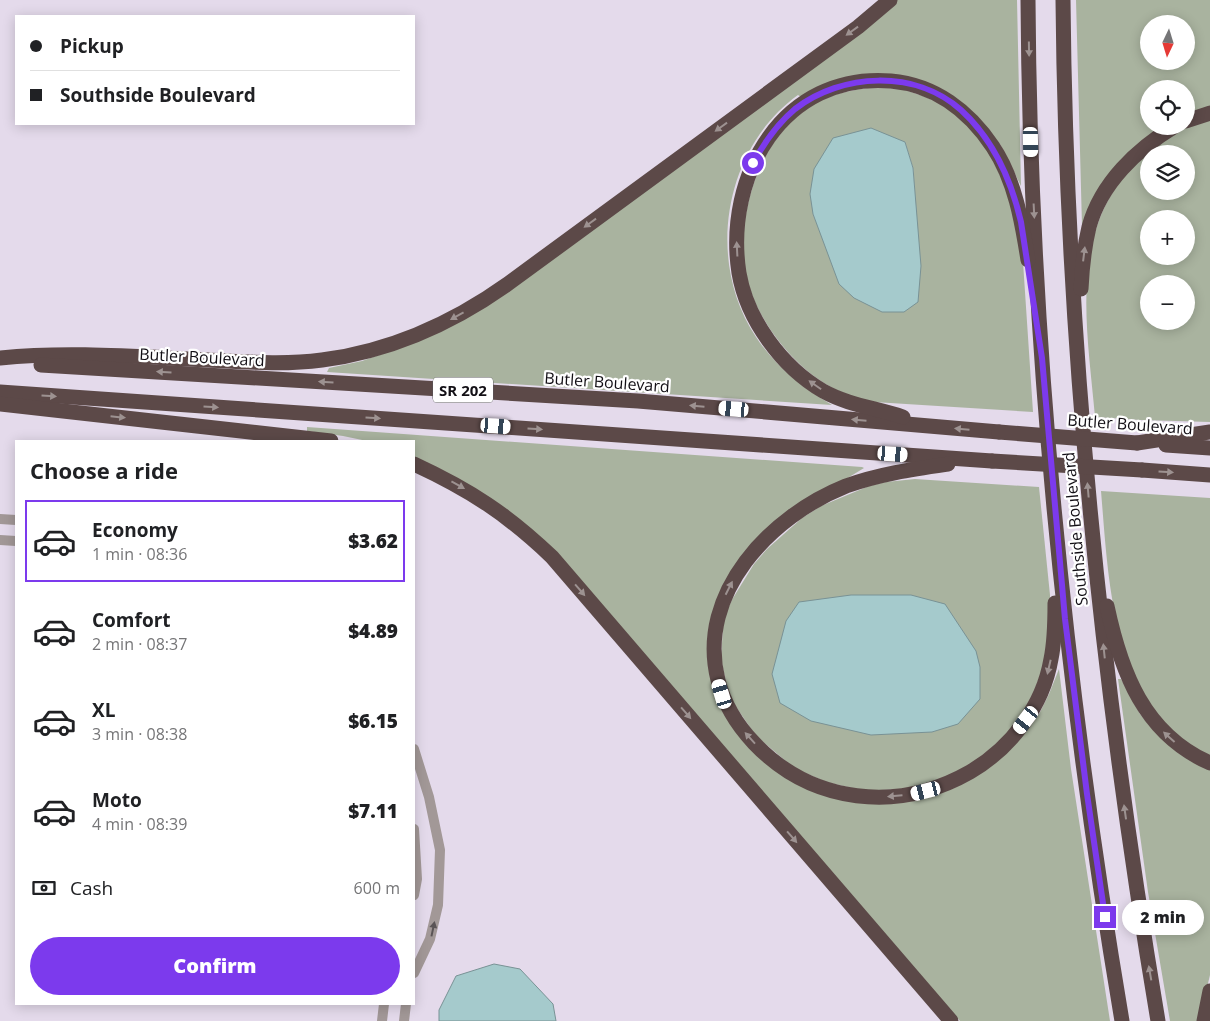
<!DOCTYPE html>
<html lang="en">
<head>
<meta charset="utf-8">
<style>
  body { margin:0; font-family:"Open Sans",sans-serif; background:#f2f2f2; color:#202124; height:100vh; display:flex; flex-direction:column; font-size:19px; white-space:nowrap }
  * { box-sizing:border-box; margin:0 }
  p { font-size:16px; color:#757577 }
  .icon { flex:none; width:28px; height:28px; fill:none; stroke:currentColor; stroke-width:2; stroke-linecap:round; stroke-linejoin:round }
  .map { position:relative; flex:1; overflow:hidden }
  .details { position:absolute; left:15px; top:440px; width:400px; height:565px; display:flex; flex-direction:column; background:#fff; border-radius:0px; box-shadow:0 2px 12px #0003 }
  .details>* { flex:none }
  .hud { position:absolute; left:15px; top:15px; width:400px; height:110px; border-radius:0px; box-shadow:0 2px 12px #0003; display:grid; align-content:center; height:110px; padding:0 15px; background:#fff }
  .needle { width:32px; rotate:184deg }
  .tools { position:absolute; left:1140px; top:15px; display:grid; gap:10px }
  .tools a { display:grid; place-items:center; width:55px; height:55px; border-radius:50%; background:#fff; box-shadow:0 2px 12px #0003; font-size:25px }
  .end { position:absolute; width:22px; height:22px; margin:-11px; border:6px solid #7c3aed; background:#fff; box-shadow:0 0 0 2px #fff }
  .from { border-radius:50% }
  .bubble { position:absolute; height:35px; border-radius:18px; background:#fff; box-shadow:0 2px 12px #0003; font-size:16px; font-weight:800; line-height:35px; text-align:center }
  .car { position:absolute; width:15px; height:30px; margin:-15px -8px; border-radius:6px; box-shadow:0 0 4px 1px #0007; background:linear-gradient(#fff 24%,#345 0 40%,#fff 0 76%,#345 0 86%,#fff 0) }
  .hud b { display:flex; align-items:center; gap:18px; height:48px; font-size:19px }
  .hud b+b { border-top:1px solid #e0e0e0 }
  .hud i { width:12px; height:12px; background:#202124 }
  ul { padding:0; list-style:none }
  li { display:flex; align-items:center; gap:15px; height:82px; margin:0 10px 8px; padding:0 5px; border:2px solid transparent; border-radius:0px }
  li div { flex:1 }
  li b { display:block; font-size:19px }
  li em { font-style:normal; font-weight:800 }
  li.on { border-color:#7c3aed }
  li>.icon { width:45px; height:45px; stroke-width:1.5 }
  h2 { padding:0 15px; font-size:22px; line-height:60px }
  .pay { display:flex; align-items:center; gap:12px; height:55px; padding:0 15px; font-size:19px }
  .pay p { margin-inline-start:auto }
  .cta { display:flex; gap:10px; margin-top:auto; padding:10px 15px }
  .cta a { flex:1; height:58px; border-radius:30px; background:#7c3aed; color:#fff; font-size:20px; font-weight:800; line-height:58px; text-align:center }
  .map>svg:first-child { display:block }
  .green { fill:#a9b39f; fill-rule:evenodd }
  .water { fill:#a5cacc; stroke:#799295 }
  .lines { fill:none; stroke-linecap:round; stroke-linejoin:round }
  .street { stroke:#a29897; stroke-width:10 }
  .highway { stroke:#5c4948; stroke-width:15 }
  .highway-bridge { stroke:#5c4948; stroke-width:15 }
  .oneway { fill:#9d9291 }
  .oneway2 { fill:#5a5456 }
  .route { stroke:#7c3aed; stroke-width:6 }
  .labels { text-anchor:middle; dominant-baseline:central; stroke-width:4.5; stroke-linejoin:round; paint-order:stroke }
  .shield { fill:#fff; stroke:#59575b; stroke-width:1 }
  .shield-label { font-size:15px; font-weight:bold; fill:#120f15 }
  .street-label { font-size:16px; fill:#120f15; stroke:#fff }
</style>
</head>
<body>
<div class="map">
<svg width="1210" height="1021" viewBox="0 0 1210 1021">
  <rect width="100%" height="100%" fill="#e4daeb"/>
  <!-- green -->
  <g class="green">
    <path d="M 896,0 L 1017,0 L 1021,186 L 1000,144 L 905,78 L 801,97 L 798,95 C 724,148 705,261 756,337 C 775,366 803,388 832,405 L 327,372 L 329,368 L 362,361 L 413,343 Z"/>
    <path d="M 1076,0 L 1210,0 L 1210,107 L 1186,115 L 1186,89 L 1149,89 L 1149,126 L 1162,126 C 1121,152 1106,186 1082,226 ZM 1149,24 L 1186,24 L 1186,61 L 1149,61 Z"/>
    <path d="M 882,86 L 902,89 L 923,96 L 947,106 L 963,118 L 990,154 L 1010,196 L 1023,262 L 1033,412 L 874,402 C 856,398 840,393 824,383 C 790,362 756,318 747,278 C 739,241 745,202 760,167 C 772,141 793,114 820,101 C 840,91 860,89 882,86 ZM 905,142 L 913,168 L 915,197 L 825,244 L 813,214 Z"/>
    <path d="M 1210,116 L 1210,422 L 1140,420 L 1095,417 C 1087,324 1065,220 1148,153 C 1158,145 1169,133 1181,127 C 1190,122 1201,120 1210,116 ZM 1149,154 L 1186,154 L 1186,191 L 1149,191 ZM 1149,219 L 1186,219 L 1186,256 L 1149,256 ZM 1149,284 L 1186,284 L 1186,321 L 1149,321 Z"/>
    <polygon points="307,427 862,467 864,468 823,493 735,571 713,676 771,764 886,802 1008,749 1039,714 1049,694 1059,669 1071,769 1110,1021 960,1021 575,576 414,459 414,441 367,441 343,436 307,431"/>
    <polygon points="915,479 1039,487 1050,595 1050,621 1046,659 1028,708 1015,727 971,766 918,788 865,791 826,782 794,768 756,736 734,704 727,687 721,659 723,627 727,610 733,598 754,564 767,549 802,518 821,506 869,486 886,482"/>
    <path d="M 1101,491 L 1210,498 L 1210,756 C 1201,751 1191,747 1183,741 C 1111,686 1108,573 1101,491 Z"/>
    <polygon points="1118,679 1121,679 1140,714 1155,732 1210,769 1210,975 1199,1021 1170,1021 1148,892"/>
  </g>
  <!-- water -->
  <g class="water">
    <polygon points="871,128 905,142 913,168 921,266 918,302 904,312 882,312 854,298 839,284 813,214 810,194 814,169 833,138"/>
    <polygon points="851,595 911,595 945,604 976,651 980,667 980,699 958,724 932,732 871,735 811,721 780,703 772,674 786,621 799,602"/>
    <polygon points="494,964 520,969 553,1004 556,1021 439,1021 439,1010 456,976"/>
  </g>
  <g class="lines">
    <!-- street -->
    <g class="street">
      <polyline points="0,519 16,520"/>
      <polyline points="0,540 16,541"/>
      <polyline points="414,749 429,797 440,850 438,905 430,939 414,973"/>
      <polyline points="414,829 417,879 414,895"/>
      <polyline points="382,1021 384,1004"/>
      <polyline points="404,1021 406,1004"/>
    </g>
    <!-- highway -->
    <g class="highway">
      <path d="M 1028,0 C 1030,342 1065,684 1122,1021"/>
      <path d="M 1063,0 C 1066,343 1101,683 1158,1021"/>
      <polyline points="1186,121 1210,113"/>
      <path d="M 1081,289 C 1082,268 1084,248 1089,227 C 1101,183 1137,149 1175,126"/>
      <path d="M 0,358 C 69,351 140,357 209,360 C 247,362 284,365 322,360 C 392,351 453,323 509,283 L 858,27 L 890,0"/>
      <polyline points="41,365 638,401 999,432"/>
      <polyline points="0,392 992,461"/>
      <polyline points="0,404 331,441"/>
      <path d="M 903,417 C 876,408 848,405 823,391 C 782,367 747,320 739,273 C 724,176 783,72 891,81 C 935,85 969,111 993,147 C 1015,180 1022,222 1028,260"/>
      <polyline points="1137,443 1210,432"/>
      <polyline points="1166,445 1210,448"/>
      <path d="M 414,464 C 470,490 507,514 552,557 L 951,1021"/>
      <path d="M 948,464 C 914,469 879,474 846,486 C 771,516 696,593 718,680 C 724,704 737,725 754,743 C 812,804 898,813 970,772 C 1011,748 1043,706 1051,659 C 1055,640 1055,621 1055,603"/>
      <polyline points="1142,470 1210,475"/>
      <path d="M 1107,606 C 1121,672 1144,734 1210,763"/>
      <polyline points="1204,1021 1210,991"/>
    </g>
    <!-- highway-bridge -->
    <g class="highway-bridge">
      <polyline points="999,432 1137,443"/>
      <polyline points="992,461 1142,470"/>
    </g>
  </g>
  <!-- one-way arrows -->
  <defs><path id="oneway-solid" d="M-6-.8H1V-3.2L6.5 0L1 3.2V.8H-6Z" transform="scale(1.25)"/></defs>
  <g class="oneway">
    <use href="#oneway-solid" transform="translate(852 31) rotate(144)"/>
    <use href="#oneway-solid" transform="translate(1029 49) rotate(89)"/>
    <use href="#oneway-solid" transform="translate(721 127) rotate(144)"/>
    <use href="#oneway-solid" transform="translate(1034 211) rotate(87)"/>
    <use href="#oneway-solid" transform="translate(590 223) rotate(144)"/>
    <use href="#oneway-solid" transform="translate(737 249) rotate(-93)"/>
    <use href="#oneway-solid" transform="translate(1084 254) rotate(-83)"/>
    <use href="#oneway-solid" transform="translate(457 316) rotate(151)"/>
    <use href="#oneway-solid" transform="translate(164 372) rotate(-177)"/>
    <use href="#oneway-solid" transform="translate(326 382) rotate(-177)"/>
    <use href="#oneway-solid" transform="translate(815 385) rotate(-145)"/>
    <use href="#oneway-solid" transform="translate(49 396) rotate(4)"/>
    <use href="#oneway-solid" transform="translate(697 406) rotate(-175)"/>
    <use href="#oneway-solid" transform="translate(211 407) rotate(4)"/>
    <use href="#oneway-solid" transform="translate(118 417) rotate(6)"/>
    <use href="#oneway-solid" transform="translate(373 418) rotate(4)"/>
    <use href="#oneway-solid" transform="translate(859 420) rotate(-175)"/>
    <use href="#oneway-solid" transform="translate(535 429) rotate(4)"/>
    <use href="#oneway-solid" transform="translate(962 429) rotate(-175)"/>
    <use href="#oneway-solid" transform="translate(1166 472) rotate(4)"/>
    <use href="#oneway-solid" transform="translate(458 485) rotate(29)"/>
    <use href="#oneway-solid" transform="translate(1088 490) rotate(-95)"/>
    <use href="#oneway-solid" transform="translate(729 588) rotate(-63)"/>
    <use href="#oneway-solid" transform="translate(580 590) rotate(49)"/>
    <use href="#oneway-solid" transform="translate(1104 651) rotate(-96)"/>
    <use href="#oneway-solid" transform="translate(1049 667) rotate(103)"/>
    <use href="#oneway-solid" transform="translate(686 713) rotate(49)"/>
    <use href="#oneway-solid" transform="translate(1169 737) rotate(-138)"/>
    <use href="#oneway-solid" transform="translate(750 738) rotate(-132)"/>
    <use href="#oneway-solid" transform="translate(895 796) rotate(175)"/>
    <use href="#oneway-solid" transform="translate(1125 812) rotate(-98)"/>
    <use href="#oneway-solid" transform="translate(792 837) rotate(49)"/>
    <use href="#oneway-solid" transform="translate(1150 973) rotate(-100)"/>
  </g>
  <use class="oneway2" href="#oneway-solid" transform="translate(433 929) rotate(-78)"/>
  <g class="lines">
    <!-- route -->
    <path class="route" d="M 753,163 C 764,143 777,124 795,109 C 842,73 915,69 961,110 C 994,140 1011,179 1021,222 L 1042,358 L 1065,619 L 1087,794 L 1105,917"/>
  </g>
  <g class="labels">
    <!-- shield labels -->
    <rect class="shield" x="433" y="377.5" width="60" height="25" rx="4"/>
    <g class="shield-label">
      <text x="463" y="390">SR 202</text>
    </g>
    <!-- street labels -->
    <g class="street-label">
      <text transform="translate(202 357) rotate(3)">Butler Boulevard</text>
      <text transform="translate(607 382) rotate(4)">Butler Boulevard</text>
      <text transform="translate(1130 424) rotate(4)">Butler Boulevard</text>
      <text transform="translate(1075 529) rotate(-95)">Southside Boulevard</text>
    </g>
  </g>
</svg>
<div class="tools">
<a><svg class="needle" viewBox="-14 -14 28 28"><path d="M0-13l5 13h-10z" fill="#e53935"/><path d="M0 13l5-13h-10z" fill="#757577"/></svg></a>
<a><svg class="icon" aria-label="locate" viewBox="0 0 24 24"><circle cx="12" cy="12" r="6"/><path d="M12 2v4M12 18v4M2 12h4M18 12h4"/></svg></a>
<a><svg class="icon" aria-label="layers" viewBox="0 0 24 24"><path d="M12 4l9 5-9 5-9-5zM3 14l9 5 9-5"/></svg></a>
<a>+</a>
<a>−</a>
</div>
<i class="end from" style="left:753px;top:163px"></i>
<i class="end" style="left:1105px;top:917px"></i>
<div class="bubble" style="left:1122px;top:900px;width:82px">2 min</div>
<i class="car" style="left:1031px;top:142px;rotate:179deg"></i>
<i class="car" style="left:734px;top:409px;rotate:275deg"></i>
<i class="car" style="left:496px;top:426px;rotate:94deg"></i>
<i class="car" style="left:893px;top:454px;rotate:94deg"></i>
<i class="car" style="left:722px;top:694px;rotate:343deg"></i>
<i class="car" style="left:1026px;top:720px;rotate:217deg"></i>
<i class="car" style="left:926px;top:791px;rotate:256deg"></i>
<div class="hud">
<b><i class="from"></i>Pickup</b>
<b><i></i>Southside Boulevard</b>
</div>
<section class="details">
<h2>Choose a ride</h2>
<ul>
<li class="on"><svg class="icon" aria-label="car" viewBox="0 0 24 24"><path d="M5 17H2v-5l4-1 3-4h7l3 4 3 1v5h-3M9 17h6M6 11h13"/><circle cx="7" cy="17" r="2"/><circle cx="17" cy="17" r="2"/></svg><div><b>Economy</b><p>1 min · 08:36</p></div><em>$3.62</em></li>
<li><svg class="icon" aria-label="car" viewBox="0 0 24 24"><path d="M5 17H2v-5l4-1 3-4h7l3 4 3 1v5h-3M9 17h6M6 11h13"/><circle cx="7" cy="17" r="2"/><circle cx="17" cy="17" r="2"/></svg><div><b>Comfort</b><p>2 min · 08:37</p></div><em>$4.89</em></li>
<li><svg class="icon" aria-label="car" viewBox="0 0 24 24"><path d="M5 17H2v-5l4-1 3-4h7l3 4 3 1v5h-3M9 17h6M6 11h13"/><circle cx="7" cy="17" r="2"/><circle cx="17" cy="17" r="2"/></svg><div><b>XL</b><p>3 min · 08:38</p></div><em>$6.15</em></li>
<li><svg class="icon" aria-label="car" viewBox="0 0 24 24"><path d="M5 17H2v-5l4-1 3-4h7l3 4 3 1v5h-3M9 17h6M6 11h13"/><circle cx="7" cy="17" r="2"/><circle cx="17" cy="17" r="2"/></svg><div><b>Moto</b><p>4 min · 08:39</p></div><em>$7.11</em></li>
</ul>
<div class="pay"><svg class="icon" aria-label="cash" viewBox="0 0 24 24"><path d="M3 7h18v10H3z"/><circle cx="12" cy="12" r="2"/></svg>Cash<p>600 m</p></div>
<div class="cta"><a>Confirm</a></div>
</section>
</div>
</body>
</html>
